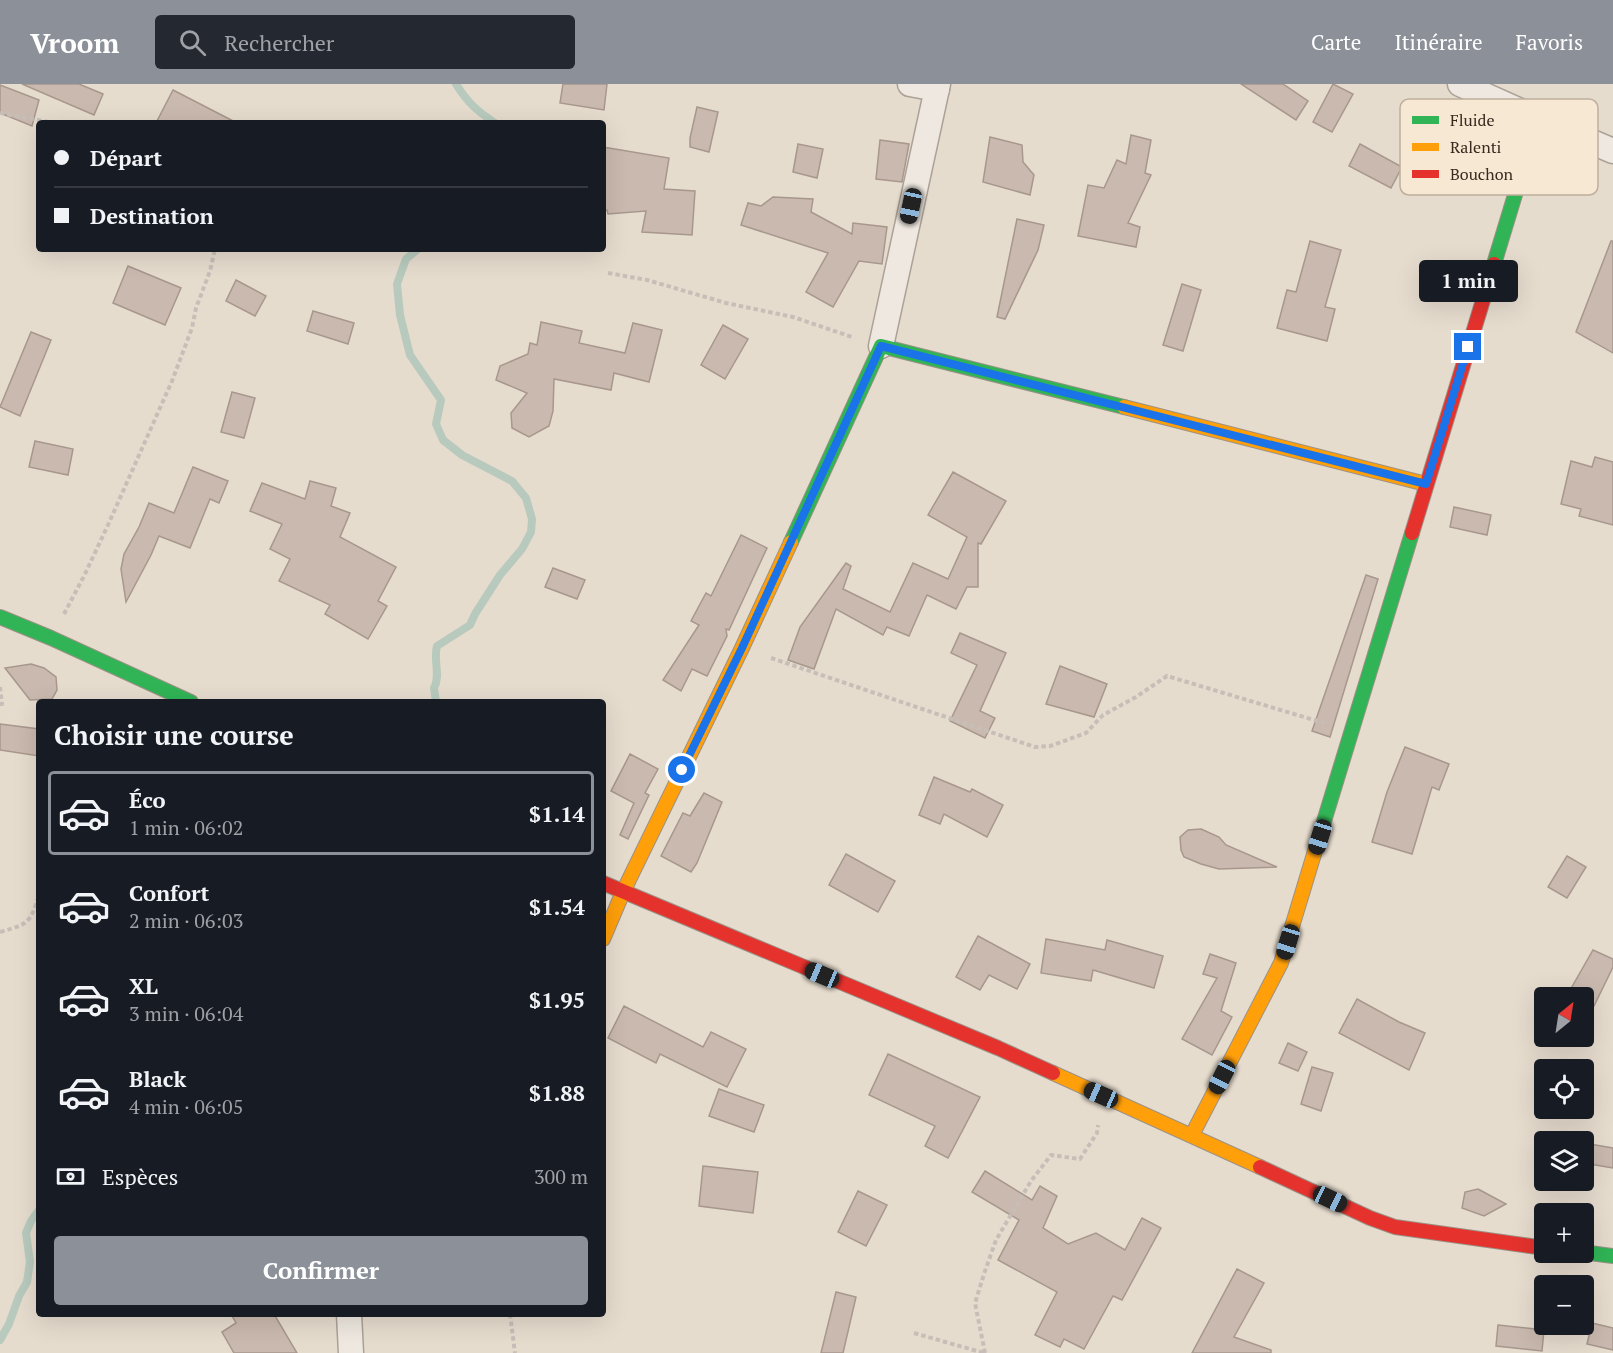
<!DOCTYPE html>
<html lang="fr">
<head>
<meta charset="utf-8">
<style>
  body { margin:0; font-family:"PT Serif",serif; background:#242831; color:#f1f3f6; height:100vh; display:flex; flex-direction:column; font-size:22px; white-space:nowrap }
  * { box-sizing:border-box; margin:0 }
  p { font-size:20px; color:#9ea1a6 }
  .icon { flex:none; width:33px; height:33px; fill:none; stroke:currentColor; stroke-width:2; stroke-linecap:round; stroke-linejoin:round }
  .map { position:relative; flex:1; overflow:hidden }
  .panel { position:absolute; left:36px; top:615px; width:570px; height:618px; display:flex; flex-direction:column; background:#171b24; border-radius:6px; box-shadow:0 6px 24px #0002 }
  .panel>* { flex:none }
  .banner { position:absolute; left:36px; top:36px; width:570px; height:132px; border-radius:6px; box-shadow:0 6px 24px #0002; display:grid; align-content:center; height:132px; padding:0 18px; background:#171b24 }
  .needle { width:39px; rotate:30deg }
  .fabs { position:absolute; left:1534px; top:903px; display:grid; gap:12px }
  .fabs a { display:grid; place-items:center; width:60px; height:60px; border-radius:6px; background:#171b24; box-shadow:0 6px 24px #0002; font-size:30px }
  .end { position:absolute; width:27px; height:27px; margin:-14px; border:8px solid #1a73e8; background:#fff; box-shadow:0 0 0 3px #fff }
  .from { border-radius:50% }
  .bubble { position:absolute; height:42px; border-radius:6px; background:#171b24; box-shadow:0 6px 24px #0002; font-size:20px; font-weight:700; line-height:42px; text-align:center }
  .car { position:absolute; width:18px; height:36px; margin:-18px -9px; border-radius:8px; box-shadow:0 0 4px 2px #0007; background:linear-gradient(#222 24%,#8ab4d8 0 40%,#222 0 76%,#8ab4d8 0 86%,#222 0) }
  .banner b { display:flex; align-items:center; gap:21px; height:57px; font-size:22px }
  .banner b+b { border-top:2px solid #363941 }
  .banner i { width:15px; height:15px; background:#f1f3f6 }
  ul { padding:0; list-style:none }
  li { display:flex; align-items:center; gap:18px; height:84px; margin:0 12px 9px; padding:0 6px; border:3px solid transparent; border-radius:6px }
  li div { flex:1 }
  li b { display:block; font-size:22px }
  li em { font-style:normal; font-weight:700 }
  li.active { border-color:#8c9099 }
  li>.icon { width:54px; height:54px; stroke-width:1.5 }
  h2 { padding:0 18px; font-size:27px; line-height:72px }
  .pay { display:flex; align-items:center; gap:15px; height:66px; padding:0 18px; font-size:22px }
  .pay p { margin-inline-start:auto }
  .action { display:flex; gap:12px; margin-top:auto; padding:12px 18px }
  .action a { flex:1; height:69px; border-radius:6px; background:#8c9099; color:#fff; font-size:24px; font-weight:700; line-height:69px; text-align:center }
  header { display:flex; align-items:center; gap:36px; box-sizing:border-box; height:84px; padding:0 30px; background:#8c9099; color:#fff }
  header strong { font-size:28px }
  nav { display:flex; gap:33px; margin-inline-start:auto; font-size:21px }
  .search { width:420px; height:54px; background:#242831; display:flex; align-items:center; gap:15px; box-sizing:border-box; padding:0 21px; border-radius:6px; color:#9ea1a6; font-size:22px }
  .map>svg:first-child { display:block }
  .lines { fill:none; stroke-linecap:round; stroke-linejoin:round }
  .stream { stroke:#b8cabd; stroke-width:8 }
  .building { fill:#cab9ae; stroke:#a7978d; stroke-width:1.5 }
  .street-casing { stroke:#aba197; stroke-width:27 }
  .fast-casing { stroke:#9b9186; stroke-width:16 }
  .slow-casing { stroke:#9b9186; stroke-width:16 }
  .jam-casing { stroke:#9b9186; stroke-width:16 }
  .path { stroke:#c7bfb7; stroke-width:4; stroke-dasharray:4.5 3; stroke-linecap:butt }
  .street { stroke:#eee8e0; stroke-width:24 }
  .fast { stroke:#30b455; stroke-width:14 }
  .slow { stroke:#ff9f0a; stroke-width:14 }
  .jam { stroke:#e5322d; stroke-width:14 }
  .route { stroke:#1a73e8; stroke-width:8 }
  .key { fill:#f7e8d3; stroke:#bfae9d; stroke-width:1.5 }
  .key-label { font-size:16px; fill:#3b281e }
</style>
</head>
<body>
<header>
<strong>Vroom</strong>
<div class="search"><svg class="icon" aria-label="search" viewBox="0 0 24 24"><circle cx="10" cy="10" r="6"/><path d="M15 15l6 6"/></svg>Rechercher</div>
<nav><a>Carte</a><a>Itinéraire</a><a>Favoris</a></nav>
</header>
<div class="map">
<svg width="1613" height="1269" viewBox="0 0 1613 1269">
  <rect width="100%" height="100%" fill="#e6dcce"/>
  <g class="lines">
    <!-- stream -->
    <g class="stream">
      <path d="M 456,0 C 467,18 477,27 495,39"/>
      <path d="M 418,165 L 406,175 L 397,200 L 400,231 L 410,271 L 441,316 L 436,340 L 443,356 L 462,371 L 512,397 L 526,414 L 532,435 L 531,448 L 522,465 L 500,491 L 475,530 L 470,541 L 437,562 C 433,576 441,592 434,604 L 436,618"/>
      <polyline points="0,1256 9,1240 19,1212 27,1198 30,1178 26,1149 31,1137 39,1126"/>
    </g>
  </g>
  <!-- building -->
  <g class="building">
    <polygon points="22,0 79,0 103,10 94,31"/>
    <polygon points="563,0 607,0 604,26 560,19"/>
    <polygon points="1241,0 1283,0 1308,17 1296,36"/>
    <polygon points="1333,0 1353,10 1332,48 1313,38"/>
    <polygon points="0,1 39,16 32,42 0,29"/>
    <polygon points="173,6 237,39 156,39"/>
    <polygon points="697,23 718,28 709,68 690,63 690,54"/>
    <polygon points="1131,51 1151,56 1145,89 1151,91 1128,139 1140,143 1136,163 1078,152 1088,101 1104,104 1117,76 1126,80"/>
    <polygon points="990,53 1022,61 1023,78 1034,91 1030,111 983,98"/>
    <polygon points="880,56 909,60 902,98 876,95"/>
    <polygon points="798,60 823,65 817,94 793,88"/>
    <polygon points="1360,60 1402,83 1391,104 1349,82"/>
    <polygon points="603,63 669,74 664,105 695,107 692,151 642,148 646,127 608,130 607,126 603,125"/>
    <polygon points="773,113 813,115 811,128 852,150 853,139 887,143 882,180 859,177 833,223 806,208 828,169 741,141 748,119 761,122"/>
    <polygon points="1017,135 1044,141 1038,166 1005,235 997,233"/>
    <polygon points="1310,157 1341,166 1325,223 1335,225 1327,257 1277,244 1287,206 1296,208"/>
    <polygon points="1611,157 1613,157 1613,269 1576,248"/>
    <polygon points="128,182 181,204 165,241 113,219"/>
    <polygon points="236,196 266,212 255,232 226,217"/>
    <polygon points="1182,200 1201,206 1183,267 1163,261"/>
    <polygon points="313,227 354,239 348,260 307,247"/>
    <polygon points="541,238 582,247 579,259 625,269 633,239 662,246 649,298 614,289 611,306 554,295 553,327 549,342 529,353 512,344 511,329 527,309 496,296 500,282 528,270 530,259 537,261"/>
    <polygon points="723,241 748,255 725,295 701,281"/>
    <polygon points="31,248 51,256 20,332 0,323"/>
    <polygon points="232,308 255,314 244,354 221,348"/>
    <polygon points="35,357 73,365 68,391 29,383"/>
    <polygon points="1595,373 1613,378 1613,441 1579,432 1581,425 1561,420 1571,377 1592,383"/>
    <polygon points="193,383 228,397 219,419 210,415 190,464 159,452 151,471 126,518 121,485 124,470 139,443 149,419 174,429"/>
    <polygon points="953,388 1006,417 981,460 978,459 978,503 967,503 956,525 927,511 909,552 887,543 883,551 836,525 814,585 788,576 800,543 846,479 851,482 843,505 890,528 913,479 948,495 967,453 928,431"/>
    <polygon points="310,397 336,404 331,422 350,429 340,453 396,483 378,517 387,522 368,555 325,530 330,521 279,497 290,475 270,465 282,440 250,427 262,399 305,415"/>
    <polygon points="1454,423 1491,431 1487,451 1450,443"/>
    <polygon points="741,451 767,464 729,546 726,545 727,552 707,592 692,585 681,607 663,596 699,541 691,537 706,509 711,512"/>
    <polygon points="553,484 585,496 577,515 545,503"/>
    <polygon points="1366,491 1378,495 1330,653 1312,647"/>
    <polygon points="960,549 1006,569 980,627 995,634 985,654 950,637 977,581 951,569"/>
    <polygon points="31,580 44,584 56,593 57,606 52,615 30,616 5,584"/>
    <polygon points="1060,582 1107,600 1094,633 1046,620"/>
    <polygon points="0,640 39,645 39,672 0,666"/>
    <polygon points="1405,663 1449,680 1439,706 1432,703 1412,770 1372,758 1387,708"/>
    <polygon points="630,670 658,685 645,709 649,711 628,755 620,751 634,719 611,707"/>
    <polygon points="934,693 970,708 972,705 1003,721 987,753 944,730 940,740 919,731"/>
    <polygon points="704,709 722,718 697,779 691,788 661,772 683,729 690,732"/>
    <polygon points="1201,745 1219,753 1226,761 1277,783 1219,785 1201,780 1184,773 1181,766 1180,753 1188,746"/>
    <polygon points="846,770 895,797 878,828 829,801"/>
    <polygon points="1567,772 1586,783 1567,814 1548,803"/>
    <polygon points="978,852 1030,880 1017,905 989,891 980,906 956,893"/>
    <polygon points="1046,855 1105,866 1107,856 1163,872 1154,904 1093,886 1091,897 1041,889"/>
    <polygon points="1593,866 1613,875 1613,883 1594,922 1584,916 1584,914 1579,914 1569,908"/>
    <polygon points="1210,870 1236,879 1221,927 1232,933 1212,971 1182,955 1217,894 1203,890"/>
    <polygon points="1357,915 1399,938 1425,949 1409,986 1339,949"/>
    <polygon points="624,922 703,963 711,948 746,965 727,1003 660,970 656,979 608,954"/>
    <polygon points="1288,959 1307,968 1298,987 1279,979"/>
    <polygon points="888,970 980,1013 948,1074 925,1062 935,1042 869,1011"/>
    <polygon points="1312,983 1333,989 1321,1027 1301,1020"/>
    <polygon points="719,1005 764,1021 754,1048 709,1032"/>
    <polygon points="1584,1059 1613,1064 1613,1084 1584,1079"/>
    <polygon points="703,1082 758,1088 753,1129 699,1122"/>
    <polygon points="985,1087 1032,1116 1040,1102 1057,1112 1043,1144 1068,1160 1096,1149 1125,1166 1142,1134 1161,1144 1122,1216 1113,1212 1084,1265 1064,1255 1060,1263 1035,1251 1057,1208 998,1176 1019,1136 972,1108"/>
    <polygon points="1478,1105 1506,1120 1484,1132 1462,1124 1465,1108"/>
    <polygon points="858,1107 887,1121 866,1162 838,1148"/>
    <polygon points="1237,1185 1264,1199 1234,1253 1271,1266 1271,1269 1192,1269"/>
    <polygon points="836,1208 856,1213 843,1269 821,1269"/>
    <polygon points="231,1230 274,1230 297,1269 234,1269 222,1248 236,1239"/>
    <polygon points="1592,1239 1613,1244 1613,1266 1587,1260"/>
    <polygon points="1498,1241 1544,1246 1542,1267 1496,1262"/>
  </g>
  <g class="lines">
    <!-- street casing -->
    <g class="street-casing">
      <g id="street">
        <polyline points="910,0 937,5"/>
        <polyline points="1460,0 1538,35 1613,67"/>
        <polyline points="881,262 938,0"/>
        <polyline points="349,1230 351,1269"/>
      </g>
    </g>
    <!-- fast casing -->
    <g class="fast-casing">
      <g id="fast">
        <polyline points="1494,180 1538,35"/>
        <polyline points="791,458 881,262 1124,323"/>
        <polyline points="0,533 51,554 191,618"/>
        <polyline points="1318,757 1412,449"/>
        <polyline points="1582,1168 1613,1172"/>
      </g>
    </g>
    <!-- slow casing -->
    <g class="slow-casing">
      <g id="slow">
        <polyline points="1124,323 1426,400"/>
        <polyline points="603,855 623,808 742,564 791,458"/>
        <polyline points="1053,989 1260,1083"/>
        <polyline points="1192,1051 1281,879 1318,757"/>
      </g>
    </g>
    <!-- jam casing -->
    <g class="jam-casing">
      <g id="jam">
        <polyline points="1412,449 1494,180"/>
        <polyline points="603,799 998,964 1053,989"/>
        <polyline points="1260,1083 1370,1134 1395,1143 1545,1164"/>
      </g>
    </g>
    <!-- path -->
    <g class="path">
      <polyline points="0,29 54,39"/>
      <polyline points="608,189 647,196 726,219 793,233 852,253"/>
      <polyline points="64,530 84,492 108,441 172,297 192,244 196,224 210,187 215,165"/>
      <polyline points="771,574 1035,663 1050,662 1086,649 1103,631 1136,613 1167,592 1324,639"/>
      <polyline points="0,603 2,620 0,620"/>
      <path d="M 0,848 C 28,840 30,840 39,811"/>
      <polyline points="510,1230 515,1269"/>
      <polyline points="914,1249 984,1269"/>
      <polyline points="985,1269 975,1219 985,1187 996,1156 1031,1097 1051,1071 1080,1075 1097,1049 1098,1041"/>
    </g>
    <!-- street -->
    <use href="#street" class="street"/>
    <!-- fast -->
    <use href="#fast" class="fast"/>
    <!-- slow -->
    <use href="#slow" class="slow"/>
    <!-- jam -->
    <use href="#jam" class="jam"/>
  </g>
  <g class="lines">
    <!-- route -->
    <polyline class="route" points="682,686 742,564 881,262 1426,400 1468,263"/>
  </g>
  <!-- legend -->
  <rect x="1400" y="15" width="198" height="96" rx="9" class="key"/>
  <rect x="1412" y="32" width="27" height="8" fill="#30b455"/>
  <rect x="1412" y="59" width="27" height="8" fill="#ff9f0a"/>
  <rect x="1412" y="86" width="27" height="8" fill="#e5322d"/>
  <g class="key-label">
    <text x="1450" y="42">Fluide</text>
    <text x="1450" y="69">Ralenti</text>
    <text x="1450" y="96">Bouchon</text>
  </g>
</svg>
<div class="fabs">
<a><svg class="needle" viewBox="-14 -14 28 28"><path d="M0-13l5 13h-10z" fill="#e53935"/><path d="M0 13l5-13h-10z" fill="#9ea1a6"/></svg></a>
<a><svg class="icon" aria-label="locate" viewBox="0 0 24 24"><circle cx="12" cy="12" r="6"/><path d="M12 2v4M12 18v4M2 12h4M18 12h4"/></svg></a>
<a><svg class="icon" aria-label="layers" viewBox="0 0 24 24"><path d="M12 4l9 5-9 5-9-5zM3 14l9 5 9-5"/></svg></a>
<a>+</a>
<a>−</a>
</div>
<i class="end from" style="left:682px;top:686px"></i>
<i class="end" style="left:1468px;top:263px"></i>
<div class="bubble" style="left:1419px;top:176px;width:99px">1 min</div>
<i class="car" style="left:911px;top:122px;rotate:192deg"></i>
<i class="car" style="left:1320px;top:753px;rotate:197deg"></i>
<i class="car" style="left:1288px;top:858px;rotate:197deg"></i>
<i class="car" style="left:822px;top:891px;rotate:293deg"></i>
<i class="car" style="left:1222px;top:993px;rotate:207deg"></i>
<i class="car" style="left:1101px;top:1011px;rotate:294deg"></i>
<i class="car" style="left:1330px;top:1115px;rotate:115deg"></i>
<div class="banner">
<b><i class="from"></i>Départ</b>
<b><i></i>Destination</b>
</div>
<section class="panel">
<h2>Choisir une course</h2>
<ul>
<li class="active"><svg class="icon" aria-label="car" viewBox="0 0 24 24"><path d="M5 17H2v-5l4-1 3-4h7l3 4 3 1v5h-3M9 17h6M6 11h13"/><circle cx="7" cy="17" r="2"/><circle cx="17" cy="17" r="2"/></svg><div><b>Éco</b><p>1 min · 06:02</p></div><em>$1.14</em></li>
<li><svg class="icon" aria-label="car" viewBox="0 0 24 24"><path d="M5 17H2v-5l4-1 3-4h7l3 4 3 1v5h-3M9 17h6M6 11h13"/><circle cx="7" cy="17" r="2"/><circle cx="17" cy="17" r="2"/></svg><div><b>Confort</b><p>2 min · 06:03</p></div><em>$1.54</em></li>
<li><svg class="icon" aria-label="car" viewBox="0 0 24 24"><path d="M5 17H2v-5l4-1 3-4h7l3 4 3 1v5h-3M9 17h6M6 11h13"/><circle cx="7" cy="17" r="2"/><circle cx="17" cy="17" r="2"/></svg><div><b>XL</b><p>3 min · 06:04</p></div><em>$1.95</em></li>
<li><svg class="icon" aria-label="car" viewBox="0 0 24 24"><path d="M5 17H2v-5l4-1 3-4h7l3 4 3 1v5h-3M9 17h6M6 11h13"/><circle cx="7" cy="17" r="2"/><circle cx="17" cy="17" r="2"/></svg><div><b>Black</b><p>4 min · 06:05</p></div><em>$1.88</em></li>
</ul>
<div class="pay"><svg class="icon" aria-label="cash" viewBox="0 0 24 24"><path d="M3 7h18v10H3z"/><circle cx="12" cy="12" r="2"/></svg>Espèces<p>300 m</p></div>
<div class="action"><a>Confirmer</a></div>
</section>
</div>
</body>
</html>
